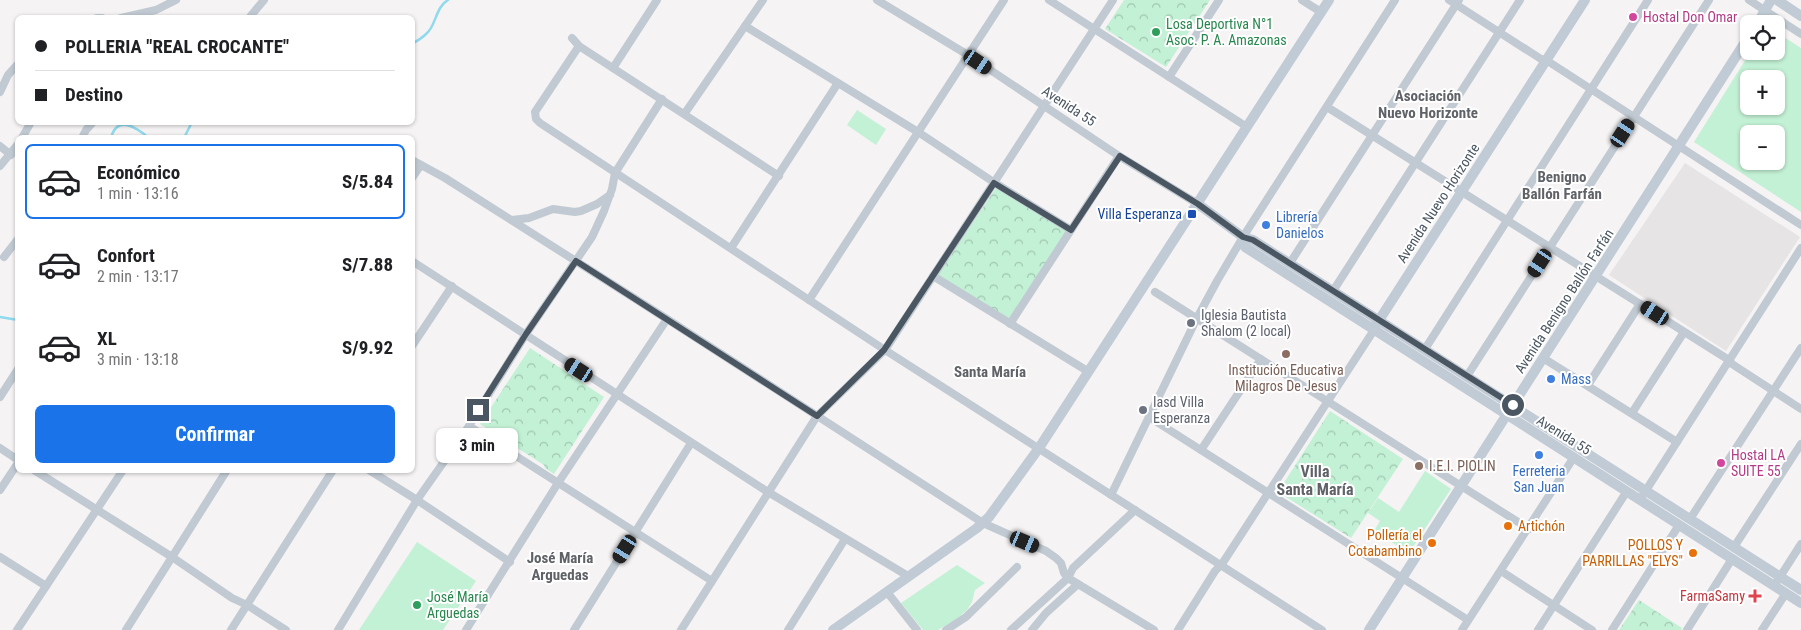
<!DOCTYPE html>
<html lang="es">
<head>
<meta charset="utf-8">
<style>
  body { margin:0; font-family:"Roboto Condensed",sans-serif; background:#f2f2f2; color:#202124; height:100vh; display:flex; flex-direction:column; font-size:19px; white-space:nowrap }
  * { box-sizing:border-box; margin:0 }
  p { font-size:16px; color:#757577 }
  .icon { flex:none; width:28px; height:28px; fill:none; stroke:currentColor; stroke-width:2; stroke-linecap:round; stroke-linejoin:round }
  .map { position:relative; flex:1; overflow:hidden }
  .side { position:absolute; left:15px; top:135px; width:400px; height:338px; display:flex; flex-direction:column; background:#fff; border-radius:8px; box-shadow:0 1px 4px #0004 }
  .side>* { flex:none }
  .top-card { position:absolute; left:15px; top:15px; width:400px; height:110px; border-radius:8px; box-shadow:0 1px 4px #0004; display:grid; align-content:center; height:110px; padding:0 20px; background:#fff }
  .fabs { position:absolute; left:1740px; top:15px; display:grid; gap:10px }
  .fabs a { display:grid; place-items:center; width:45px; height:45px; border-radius:8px; background:#fff; box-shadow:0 1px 4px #0004; font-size:25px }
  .end { position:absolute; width:22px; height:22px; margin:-11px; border:6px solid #4a5661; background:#fff; box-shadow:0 0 0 2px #fff }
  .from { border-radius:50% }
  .bubble { position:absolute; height:35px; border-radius:8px; background:#fff; box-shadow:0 1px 4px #0004; font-size:16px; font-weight:700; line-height:35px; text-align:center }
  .car { position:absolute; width:15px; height:30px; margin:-15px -8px; border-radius:6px; box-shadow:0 0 4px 1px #0007; background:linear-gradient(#222 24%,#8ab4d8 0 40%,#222 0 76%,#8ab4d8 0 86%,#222 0) }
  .top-card b { display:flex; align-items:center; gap:18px; height:48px; font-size:19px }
  .top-card b+b { border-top:1px solid #e0e0e0 }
  .top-card i { width:12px; height:12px; background:#202124 }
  ul { padding:9px 0 0; list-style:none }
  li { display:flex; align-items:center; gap:15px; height:75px; margin:0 10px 8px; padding:0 10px; border:2px solid transparent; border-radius:8px }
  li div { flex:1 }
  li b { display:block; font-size:19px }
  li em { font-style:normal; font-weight:700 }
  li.active { border-color:#1a73e8 }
  li>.icon { width:45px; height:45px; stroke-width:1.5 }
  .cta { display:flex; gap:10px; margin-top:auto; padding:10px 20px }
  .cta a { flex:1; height:58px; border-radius:8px; background:#1a73e8; color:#fff; font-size:20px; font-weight:700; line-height:58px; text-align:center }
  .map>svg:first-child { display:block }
  .education { fill:#e6e4e5 }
  .grass { fill:#c3f1d5; fill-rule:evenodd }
  .forest { fill:url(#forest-crowns) }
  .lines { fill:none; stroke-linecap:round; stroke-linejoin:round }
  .stream { stroke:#90daee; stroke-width:2.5 }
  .street { stroke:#c1cad2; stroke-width:8 }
  .secondary { stroke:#c1cbd6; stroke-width:10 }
  .route { stroke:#4a5661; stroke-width:6 }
  .hotel-dot { fill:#d1479c; stroke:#fff; stroke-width:2 }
  .leisure-dot { fill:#2e9e5b; stroke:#fff; stroke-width:2 }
  .transit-dot { fill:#1a4fb4; stroke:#fff; stroke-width:2 }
  .shop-dot { fill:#3f7fe0; stroke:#fff; stroke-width:2 }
  .worship-dot { fill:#6b7280; stroke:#fff; stroke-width:2 }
  .education-dot { fill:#8d6e63; stroke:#fff; stroke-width:2 }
  .food-dot { fill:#e8710a; stroke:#fff; stroke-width:2 }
  .health-dot { fill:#e0444e; stroke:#fff; stroke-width:2 }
  .labels { text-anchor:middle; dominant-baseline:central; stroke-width:4; stroke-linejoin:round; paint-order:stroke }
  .hotel-label { font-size:14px; fill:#b23c85; stroke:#fff; text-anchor:start }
  .leisure-label { font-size:14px; fill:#27864d; stroke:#fff; text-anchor:start }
  .street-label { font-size:14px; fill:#4a5661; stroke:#fff }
  .transit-label { font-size:14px; fill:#164399; stroke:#fff; text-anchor:end }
  .shop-label { font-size:14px; fill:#366cbe; stroke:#fff; text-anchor:start }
  .worship-label { font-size:14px; fill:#5b616d; stroke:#fff; text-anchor:start }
  .education-label { font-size:14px; fill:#785e54; stroke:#fff }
  .food-label { font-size:14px; fill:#c56008; stroke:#fff; text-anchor:end }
  .health-label { font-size:14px; fill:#be3a42; stroke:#fff; text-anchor:end }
  .neighbourhood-label { font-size:15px; font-weight:bold; fill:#5f6368; stroke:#fff }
  .quarter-label { font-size:16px; font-weight:bold; fill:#5f6368; stroke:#fff }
</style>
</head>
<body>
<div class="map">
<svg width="1801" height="630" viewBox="0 0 1801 630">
  <defs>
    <pattern id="forest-crowns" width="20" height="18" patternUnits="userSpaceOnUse" patternTransform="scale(1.25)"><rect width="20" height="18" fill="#c3f1d5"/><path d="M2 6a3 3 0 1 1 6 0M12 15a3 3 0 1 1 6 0" fill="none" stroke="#a0c6b0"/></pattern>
  </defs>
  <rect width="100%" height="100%" fill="#f5f3f3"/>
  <!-- education -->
  <polygon class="education" points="1685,163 1800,237 1726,351 1609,275"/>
  <!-- grass -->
  <g class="grass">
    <path d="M 1776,32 L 1801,48 L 1801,212 L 1694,142 L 1751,51 L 1776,51 ZM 1749,79 L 1776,79 L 1776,106 L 1749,106 ZM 1749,134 L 1776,134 L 1776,161 L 1749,161 Z"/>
    <polygon points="857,110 886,129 876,145 847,125"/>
    <polygon points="1425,471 1451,489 1409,553 1374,531 1380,521 1368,513 1378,498 1399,512"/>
    <polygon points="417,542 476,581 443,630 359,630"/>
    <polygon points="957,565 985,583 975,590 972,602 967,610 958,618 938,630 923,630 901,603"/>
  </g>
  <!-- forest -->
  <g class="forest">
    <polygon points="1124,0 1210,0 1166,67 1105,29"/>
    <polygon points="996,188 1067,232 1010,319 938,275"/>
    <polygon points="530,348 604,397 554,474 545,468 544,465 480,424"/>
    <polygon points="1330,411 1403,459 1351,538 1278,492"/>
    <polygon points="1639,600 1682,628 1681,630 1619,630"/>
  </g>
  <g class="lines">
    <!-- stream -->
    <g class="stream">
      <path d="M 412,44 C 420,39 427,35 431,28 C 437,17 438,6 448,0"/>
      <path d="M 111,138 C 117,114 137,128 149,138"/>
      <polyline points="184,138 192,122"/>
      <polyline points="0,317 18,320"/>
    </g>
    <!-- street -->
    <g class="street">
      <polyline points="877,0 968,55 1119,156 1198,204"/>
      <polyline points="1049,0 1247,127"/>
      <polyline points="1302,0 1321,12"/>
      <polyline points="1449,0 1541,59 1546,60 1801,225"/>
      <polyline points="1749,0 1801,34"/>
      <polyline points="97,18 102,18"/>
      <polyline points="121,18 156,10 176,0"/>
      <polyline points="249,18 264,0"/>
      <polyline points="745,26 918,132 995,183 1071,230"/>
      <polyline points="572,38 579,46 779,176"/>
      <polyline points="579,46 535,112 536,119 540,123 885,350 1322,630"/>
      <polyline points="613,68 657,0"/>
      <polyline points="1169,77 1219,0"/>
      <polyline points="0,92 8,75 18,64"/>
      <polyline points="1327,107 1729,360 1732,364 1801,409"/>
      <polyline points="685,113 763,0"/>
      <polyline points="22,138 31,122"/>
      <polyline points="82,138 86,130 93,122"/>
      <polyline points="0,146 11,155"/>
      <polyline points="412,160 445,178 667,319 983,523 1046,551 1056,558 1061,563 1064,573 1068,578 1154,630"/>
      <polyline points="0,166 18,144"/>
      <polyline points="412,178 421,165"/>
      <polyline points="512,220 529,218 553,209 575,212 581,211 597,204 610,195"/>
      <polyline points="731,248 838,83"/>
      <polyline points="4,257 18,239"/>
      <polyline points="412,261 768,492 908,576"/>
      <polyline points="1290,263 1459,0"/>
      <polyline points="933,276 1089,372"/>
      <polyline points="1333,291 1520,0"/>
      <polyline points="1155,292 1529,529"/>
      <polyline points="809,300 1004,0"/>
      <polyline points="1010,324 1119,156"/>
      <polyline points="412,346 452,286"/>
      <polyline points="1425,349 1648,0"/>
      <polyline points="1543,358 1677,442"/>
      <polyline points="1467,376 1709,0"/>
      <polyline points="1588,385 1640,304"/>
      <polyline points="0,397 18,369"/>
      <polyline points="1632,413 1684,332"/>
      <polyline points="1149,417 1468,620"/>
      <polyline points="469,426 712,581"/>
      <polyline points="0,448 18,460"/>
      <polyline points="1201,450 1261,359"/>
      <polyline points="34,470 172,557 232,598 247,605 286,630"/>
      <polyline points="369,470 417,500 510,562"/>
      <polyline points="0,490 18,463"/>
      <polyline points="1111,495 1197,318 1217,281 1243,237 1395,0"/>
      <polyline points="1643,495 1801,248"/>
      <polyline points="1690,519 1801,348"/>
      <polyline points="1734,547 1801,444"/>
      <polyline points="0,557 46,586"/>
      <polyline points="1501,571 1592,630"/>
      <polyline points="1774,586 1801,544"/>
      <polyline points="887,592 917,630"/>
      <polyline points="17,630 123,470"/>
      <polyline points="126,630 227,470"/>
      <polyline points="231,630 333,470"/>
      <polyline points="338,630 417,500 469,426 526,334 592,237 604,211 612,189 615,173 662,99"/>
      <polyline points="466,630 558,483 667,319"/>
      <polyline points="574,630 691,443"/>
      <polyline points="681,630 817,416 885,350 1113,0"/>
      <polyline points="788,630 845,539"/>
      <polyline points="946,630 966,617 1017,567"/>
      <polyline points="1011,630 1068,578 1073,568 1135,510"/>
      <polyline points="1032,630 1046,613 1078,584"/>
      <polyline points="1178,630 1215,571 1222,564 1374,330"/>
      <polyline points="1462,630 1574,457"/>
      <polyline points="1538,630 1627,491"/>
      <polyline points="1612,630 1679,525"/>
      <polyline points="1687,630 1732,559"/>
      <polyline points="1762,630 1786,593"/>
    </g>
    <!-- secondary -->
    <g class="secondary">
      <polyline points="1777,0 1801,16"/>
      <polyline points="1757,24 1771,0"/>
      <polyline points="1198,204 1243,237 1253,240 1801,590"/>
      <polyline points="1243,237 1245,247 1801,603"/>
      <polyline points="1376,325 1585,0"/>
      <polyline points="833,630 977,528 989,517 1039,448 1329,0"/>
      <polyline points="1369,630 1749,36"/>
    </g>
  </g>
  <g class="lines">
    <!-- route -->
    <polyline class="route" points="478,410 526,334 576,261 817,416 884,350 994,183 1071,230 1120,156 1198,204 1243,237 1253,240 1513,405"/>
  </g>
  <!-- markers -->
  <g class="hotel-dot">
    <circle cx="1633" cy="17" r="5"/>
    <circle cx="1721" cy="463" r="5"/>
  </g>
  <g class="leisure-dot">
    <circle cx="1156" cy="32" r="5"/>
    <circle cx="417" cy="605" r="5"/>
  </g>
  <rect class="transit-dot" x="1187" y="209" width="10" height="10" rx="2.5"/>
  <g class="shop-dot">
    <circle cx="1266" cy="225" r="5"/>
    <circle cx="1551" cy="379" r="5"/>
    <circle cx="1539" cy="455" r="5"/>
  </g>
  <g class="worship-dot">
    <circle cx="1191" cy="323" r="5"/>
    <circle cx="1143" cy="410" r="5"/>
  </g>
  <g class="education-dot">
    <circle cx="1286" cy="354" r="5"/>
    <circle cx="1419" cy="466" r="5"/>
  </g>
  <g class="food-dot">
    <circle cx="1508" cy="526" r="5"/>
    <circle cx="1432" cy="543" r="5"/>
    <circle cx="1693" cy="553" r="5"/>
  </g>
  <path class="health-dot" d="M1752.5 588.5h5v5h5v5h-5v5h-5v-5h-5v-5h5z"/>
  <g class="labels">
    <!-- hotel labels -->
    <g class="hotel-label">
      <text x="1643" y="17">Hostal Don Omar</text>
      <text x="1731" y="455">Hostal LA<tspan x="1731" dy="16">SUITE 55</tspan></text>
    </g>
    <!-- leisure labels -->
    <g class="leisure-label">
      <text x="1166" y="24">Losa Deportiva N°1<tspan x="1166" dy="16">Asoc. P. A. Amazonas</tspan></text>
      <text x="427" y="597">José María<tspan x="427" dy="16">Arguedas</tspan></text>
    </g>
    <!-- street labels -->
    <g class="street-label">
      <text transform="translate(1069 106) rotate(33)">Avenida 55</text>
      <text transform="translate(1438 203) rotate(-57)">Avenida Nuevo Horizonte</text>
      <text transform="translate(1564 301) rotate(-57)">Avenida Benigno Ballón Farfán</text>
      <text transform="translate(1564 435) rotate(32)">Avenida 55</text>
    </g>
    <!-- transit labels -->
    <g class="transit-label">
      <text x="1182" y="214">Villa Esperanza</text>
    </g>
    <!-- shop labels -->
    <g class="shop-label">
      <text x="1276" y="217">Librería<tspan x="1276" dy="16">Danielos</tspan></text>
      <text x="1561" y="379">Mass</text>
      <text x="1539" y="471" text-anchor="middle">Ferreteria<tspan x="1539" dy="16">San Juan</tspan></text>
    </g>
    <!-- worship labels -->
    <g class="worship-label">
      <text x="1201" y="315">Iglesia Bautista<tspan x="1201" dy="16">Shalom (2 local)</tspan></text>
      <text x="1153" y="402">Iasd Villa<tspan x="1153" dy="16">Esperanza</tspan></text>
    </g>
    <!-- education labels -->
    <g class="education-label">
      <text x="1286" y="370">Institución Educativa<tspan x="1286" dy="16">Milagros De Jesus</tspan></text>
      <text x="1429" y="466" text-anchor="start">I.E.I. PIOLIN</text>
    </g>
    <!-- food labels -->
    <g class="food-label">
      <text x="1518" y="526" text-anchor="start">Artichón</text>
      <text x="1422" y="535">Pollería el<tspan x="1422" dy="16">Cotabambino</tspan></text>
      <text x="1683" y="545">POLLOS Y<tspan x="1683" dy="16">PARRILLAS "ELYS"</tspan></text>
    </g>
    <!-- health labels -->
    <g class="health-label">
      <text x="1745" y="596">FarmaSamy</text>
    </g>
    <!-- neighbourhood labels -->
    <g class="neighbourhood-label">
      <text x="1428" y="96">Asociación<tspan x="1428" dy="17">Nuevo Horizonte</tspan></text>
      <text x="1562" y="177">Benigno<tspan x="1562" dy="17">Ballón Farfán</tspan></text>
      <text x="990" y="372">Santa María</text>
      <text x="560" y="558">José María<tspan x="560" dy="17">Arguedas</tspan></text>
    </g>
    <!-- quarter labels -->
    <g class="quarter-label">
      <text x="1315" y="471">Villa<tspan x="1315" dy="18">Santa María</tspan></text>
    </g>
  </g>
</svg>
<div class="fabs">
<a><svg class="icon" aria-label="locate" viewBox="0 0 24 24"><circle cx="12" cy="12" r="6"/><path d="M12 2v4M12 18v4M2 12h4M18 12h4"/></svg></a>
<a>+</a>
<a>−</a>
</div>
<i class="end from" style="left:1513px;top:405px"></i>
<i class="end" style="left:478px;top:410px"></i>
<div class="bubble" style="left:436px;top:428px;width:82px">3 min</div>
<i class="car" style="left:978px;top:62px;rotate:124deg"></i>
<i class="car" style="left:1623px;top:133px;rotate:33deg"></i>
<i class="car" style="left:1540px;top:263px;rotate:213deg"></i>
<i class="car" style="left:1655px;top:313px;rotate:302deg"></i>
<i class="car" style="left:579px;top:370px;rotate:303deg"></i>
<i class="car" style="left:1025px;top:542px;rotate:113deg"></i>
<i class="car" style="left:625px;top:549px;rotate:212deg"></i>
<div class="top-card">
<b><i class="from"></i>POLLERIA &quot;REAL CROCANTE&quot;</b>
<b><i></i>Destino</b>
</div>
<section class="side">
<ul>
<li class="active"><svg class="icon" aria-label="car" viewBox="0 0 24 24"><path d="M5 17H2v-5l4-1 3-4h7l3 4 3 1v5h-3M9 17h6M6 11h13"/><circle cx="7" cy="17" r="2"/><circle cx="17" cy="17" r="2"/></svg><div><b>Económico</b><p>1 min · 13:16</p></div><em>S/5.84</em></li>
<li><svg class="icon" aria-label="car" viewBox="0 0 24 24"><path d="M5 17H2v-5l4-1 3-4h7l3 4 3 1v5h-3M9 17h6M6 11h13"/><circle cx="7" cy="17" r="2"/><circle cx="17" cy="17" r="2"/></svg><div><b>Confort</b><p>2 min · 13:17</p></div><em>S/7.88</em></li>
<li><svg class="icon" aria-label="car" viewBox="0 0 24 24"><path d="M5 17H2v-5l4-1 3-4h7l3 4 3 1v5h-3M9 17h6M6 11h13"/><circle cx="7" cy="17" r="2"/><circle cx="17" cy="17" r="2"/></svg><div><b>XL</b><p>3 min · 13:18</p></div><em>S/9.92</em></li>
</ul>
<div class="cta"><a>Confirmar</a></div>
</section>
</div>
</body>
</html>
